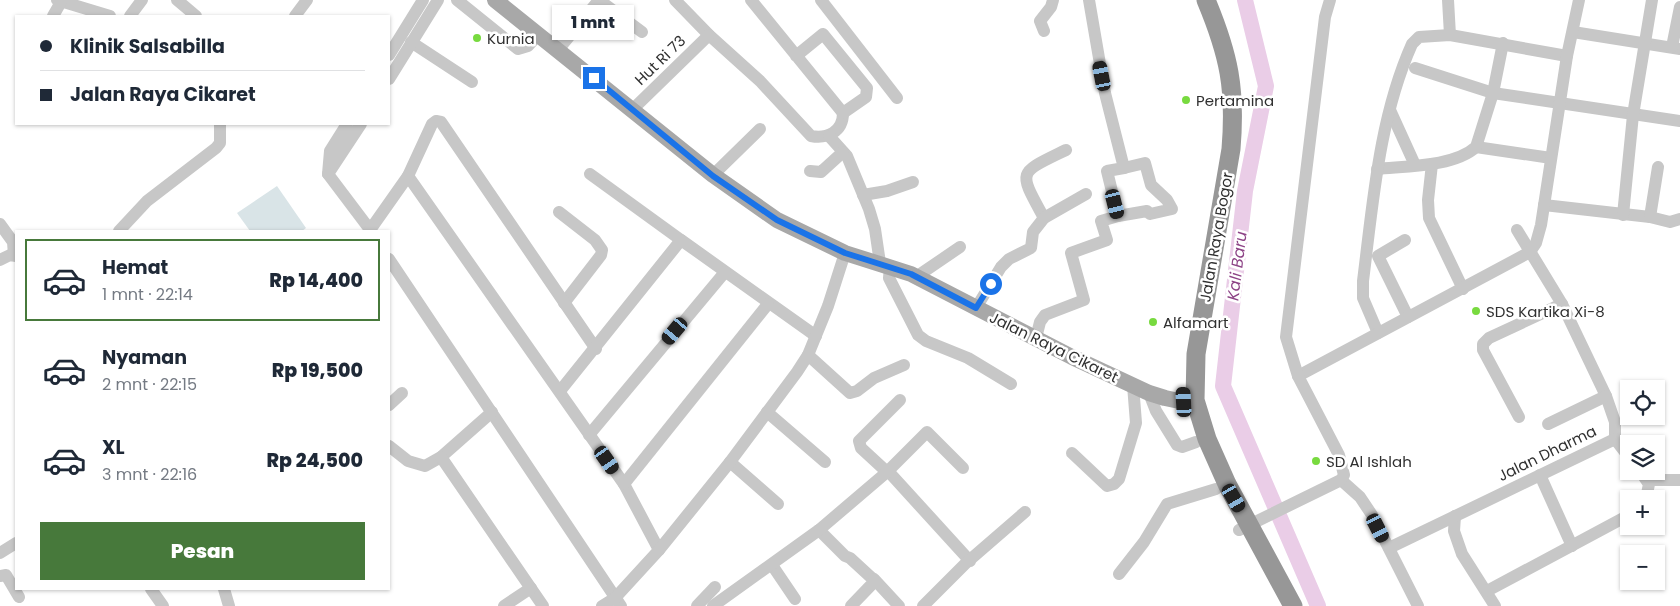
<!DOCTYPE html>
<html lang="id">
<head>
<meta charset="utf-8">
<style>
  body { margin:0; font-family:Poppins,sans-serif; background:#f2f2f3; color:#1f2937; height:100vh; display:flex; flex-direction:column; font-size:19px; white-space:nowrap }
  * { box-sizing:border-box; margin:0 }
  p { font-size:16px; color:#747a83 }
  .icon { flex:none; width:28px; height:28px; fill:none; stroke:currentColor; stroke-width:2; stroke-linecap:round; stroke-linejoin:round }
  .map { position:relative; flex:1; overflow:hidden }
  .side { position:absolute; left:15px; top:230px; width:375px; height:360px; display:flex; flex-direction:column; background:#fff; border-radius:0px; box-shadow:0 1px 4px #0004 }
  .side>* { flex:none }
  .top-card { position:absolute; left:15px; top:15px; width:375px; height:110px; border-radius:0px; box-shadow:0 1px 4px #0004; display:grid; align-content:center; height:110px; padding:0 25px; background:#fff }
  .fabs { position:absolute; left:1620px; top:380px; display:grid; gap:10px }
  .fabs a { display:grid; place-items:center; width:45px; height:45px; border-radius:0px; background:#fff; box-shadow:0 1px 4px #0004; font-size:25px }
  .end { position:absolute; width:22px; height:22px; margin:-11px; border:6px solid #1a73e8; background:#fff; box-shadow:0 0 0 2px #fff }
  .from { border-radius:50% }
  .bubble { position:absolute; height:35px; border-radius:0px; background:#fff; box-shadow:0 1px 4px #0004; font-size:16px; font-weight:800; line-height:35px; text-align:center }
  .car { position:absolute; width:15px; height:30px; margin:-15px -8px; border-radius:6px; box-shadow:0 0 4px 1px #0007; background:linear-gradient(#222 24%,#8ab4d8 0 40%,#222 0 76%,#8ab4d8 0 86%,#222 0) }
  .top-card b { display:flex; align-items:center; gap:18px; height:48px; font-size:19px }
  .top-card b+b { border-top:1px solid #e0e1e3 }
  .top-card i { width:12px; height:12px; background:#1f2937 }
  ul { padding:9px 0 0; list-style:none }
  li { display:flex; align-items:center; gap:15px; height:82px; margin:0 10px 8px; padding:0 15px; border:2px solid transparent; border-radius:0px }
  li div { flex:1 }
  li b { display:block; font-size:19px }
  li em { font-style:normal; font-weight:800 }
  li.on { border-color:#47793b }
  li>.icon { width:45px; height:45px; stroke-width:1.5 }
  .primary-button { display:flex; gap:10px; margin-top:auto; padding:10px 25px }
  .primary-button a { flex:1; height:58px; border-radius:0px; background:#47793b; color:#fff; font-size:20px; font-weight:800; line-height:58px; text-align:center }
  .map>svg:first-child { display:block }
  .green { fill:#d9e4e7 }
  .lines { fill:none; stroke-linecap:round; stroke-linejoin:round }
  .river { stroke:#eacde7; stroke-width:16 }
  .minor { stroke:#c7c7c7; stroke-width:12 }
  .major { stroke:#a8a8a8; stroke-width:16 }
  .highway { stroke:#979797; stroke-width:19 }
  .route { stroke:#1a73e8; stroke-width:6 }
  .poi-dot { fill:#78da3f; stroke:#fff; stroke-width:2 }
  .labels { text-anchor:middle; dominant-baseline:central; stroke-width:5; stroke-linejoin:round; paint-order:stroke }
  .poi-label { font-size:15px; fill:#303030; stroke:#fff; text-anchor:start }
  .street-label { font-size:15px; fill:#303030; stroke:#fff }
  .water-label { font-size:16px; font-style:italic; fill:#8d4386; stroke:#fff }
</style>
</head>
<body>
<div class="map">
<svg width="1680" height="606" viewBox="0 0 1680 606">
  <rect width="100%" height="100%" fill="#fff"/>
  <!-- green -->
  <polygon class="green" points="277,186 306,228 302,231 250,231 237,213"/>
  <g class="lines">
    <!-- river -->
    <polyline class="river" points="1245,0 1266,86 1245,191 1223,386 1318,606"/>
    <!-- minor -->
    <g class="minor">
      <polyline points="57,0 110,16"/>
      <polyline points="177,0 196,16"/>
      <polyline points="457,0 518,49 528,46 538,35"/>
      <path d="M 675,0 L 709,35 L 760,81 L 811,136 C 827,139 843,132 843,113"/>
      <polyline points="751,0 843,113 866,97 867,88 823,34 796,56"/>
      <polyline points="821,0 897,98"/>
      <polyline points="1448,0 1450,35"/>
      <polyline points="53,16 61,2"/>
      <polyline points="130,16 142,0"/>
      <polyline points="295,16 307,0"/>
      <polyline points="1044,31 1040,21 1051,7 1053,0"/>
      <polyline points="1573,32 1680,49"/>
      <polyline points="411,42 472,82"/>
      <polyline points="1672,47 1680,7"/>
      <polyline points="558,50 599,0 642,32"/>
      <polyline points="389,55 423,0"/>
      <polyline points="1415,68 1493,93 1680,121"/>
      <polyline points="389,79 438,0"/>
      <polyline points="633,109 709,35"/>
      <polyline points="1390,110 1415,165"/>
      <polyline points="347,124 330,151 328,174 361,124"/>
      <polyline points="829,136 847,156 869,209 875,229 880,263"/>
      <polyline points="1476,147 1551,158"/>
      <polyline points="1432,164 1428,200 1429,218 1463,289"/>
      <path d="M 1377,169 C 1405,166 1454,167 1476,147 L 1493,93 L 1503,43"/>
      <polyline points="810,171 821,172 843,152"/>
      <polyline points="328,174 371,231"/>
      <polyline points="590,174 681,240"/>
      <polyline points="713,175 760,129"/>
      <polyline points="408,176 624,484 659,550"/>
      <polyline points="863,195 887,191 913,182"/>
      <polyline points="1544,205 1650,217 1670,222 1680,219"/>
      <polyline points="559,212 595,240 602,250 601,255 564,303"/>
      <polyline points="1623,215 1633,115 1652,0"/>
      <polyline points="1118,216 1147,211 1150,214 1172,209 1167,200 1151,185 1145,163 1124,168"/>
      <polyline points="1650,217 1658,167"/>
      <path d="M 1044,218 C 1018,170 1017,174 1066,150"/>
      <polyline points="0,224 13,242 14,255"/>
      <polyline points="370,230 408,176 432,124 436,121 441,122 596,349"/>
      <polyline points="1517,230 1562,304 1606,396 1615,422 1615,439"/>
      <polyline points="119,231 147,201 216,148 220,143 220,124"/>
      <polyline points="1405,240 1378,256 1408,317"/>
      <polyline points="389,259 621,606"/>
      <polyline points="0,260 10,255 16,256"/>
      <polyline points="890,266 889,278 918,335 926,341 968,358 1011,384"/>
      <polyline points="916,277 960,247"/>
      <polyline points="976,308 1001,267 1009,259 1031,248 1033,232 1044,218 1086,194"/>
      <path d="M 1378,333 L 1363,298 L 1363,281 C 1373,202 1379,118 1412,44 L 1419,37 L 1450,35 L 1567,56"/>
      <polyline points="1036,338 1040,322 1045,315 1084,300 1071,253 1107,240 1101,221 1118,216 1107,171 1124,168 1105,93 1089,0"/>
      <polyline points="808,355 850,393 857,391 874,378 904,365"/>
      <polyline points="1298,376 1530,252 1536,243 1541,225 1567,56 1579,0"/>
      <polyline points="560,391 681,240 816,336"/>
      <polyline points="1149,393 1156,411 1177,445 1182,447 1196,442"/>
      <polyline points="389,405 402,393"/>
      <polyline points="767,412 825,462"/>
      <polyline points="1519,417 1483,350 1483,344 1489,338 1562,304"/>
      <polyline points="1548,424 1606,396"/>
      <polyline points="589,435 725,272"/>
      <polyline points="1615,439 1629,457"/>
      <polyline points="389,446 408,461 425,466 441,457 492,412"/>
      <polyline points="1072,453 1107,486 1114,484 1119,479 1136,423 1133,385"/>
      <polyline points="441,457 543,606"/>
      <polyline points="730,462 778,504"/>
      <polyline points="888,471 970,561"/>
      <polyline points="1640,471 1649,484 1646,499"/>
      <polyline points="887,472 861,448 859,441 900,400"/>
      <polyline points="1540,475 1572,546"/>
      <polyline points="1341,480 1360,497 1372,515 1418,606"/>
      <polyline points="1647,480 1680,480"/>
      <polyline points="624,484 768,304"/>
      <polyline points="1455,516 1454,531 1462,554 1495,606"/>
      <polyline points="819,530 845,556 850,558 875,581 851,606"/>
      <polyline points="1239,530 1341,480 1344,475 1339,455 1298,376 1286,337 1325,17 1330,0"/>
      <polyline points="1389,548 1615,439"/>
      <polyline points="0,553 16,543"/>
      <polyline points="772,565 795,599"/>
      <polyline points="1119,574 1144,542 1167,504 1216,489"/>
      <polyline points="0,576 6,575 19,597"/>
      <polyline points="874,579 899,606"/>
      <polyline points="151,589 163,606"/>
      <polyline points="224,589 229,606"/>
      <polyline points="1487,591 1629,515"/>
      <polyline points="504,606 531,588"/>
      <polyline points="602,606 615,598 659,550 730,462 797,372 808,355 828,306 845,253"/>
      <polyline points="697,606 715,587"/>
      <polyline points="713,606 819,530 887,472 927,432 963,468"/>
      <polyline points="923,606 965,564 1025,512"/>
    </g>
    <!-- major -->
    <polyline class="major" points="495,0 713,175 777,220 845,253 911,274 1072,357 1149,393 1165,398 1184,402 1195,400"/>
    <!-- highway -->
    <path class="highway" d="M 1206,0 C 1229,55 1236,89 1231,149 L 1196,354 L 1195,400 L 1207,439 L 1227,484 L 1293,606"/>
  </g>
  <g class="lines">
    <!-- route -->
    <polyline class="route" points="594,78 713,176 777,220 845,253 911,274 976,308 991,284"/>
  </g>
  <!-- markers -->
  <g class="poi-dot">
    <circle cx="477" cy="38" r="5"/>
    <circle cx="1186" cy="100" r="5"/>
    <circle cx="1476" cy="311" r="5"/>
    <circle cx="1153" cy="322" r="5"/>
    <circle cx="1316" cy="461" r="5"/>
  </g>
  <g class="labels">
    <!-- poi labels -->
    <g class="poi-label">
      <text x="487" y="38">Kurnia</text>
      <text x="1196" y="100">Pertamina</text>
      <text x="1486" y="311">SDS Kartika Xi-8</text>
      <text x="1163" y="322">Alfamart</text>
      <text x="1326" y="461">SD Al Ishlah</text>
    </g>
    <!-- street labels -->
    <g class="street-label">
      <text transform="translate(660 60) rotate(-44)">Hut Ri 73</text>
      <text transform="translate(1216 237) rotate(-80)">Jalan Raya Bogor</text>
      <text transform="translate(1054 347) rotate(26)">Jalan Raya Cikaret</text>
      <text transform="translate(1547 453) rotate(-26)">Jalan Dharma</text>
    </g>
    <!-- water labels -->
    <g class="water-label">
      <text transform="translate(1237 266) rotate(-83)">Kali Baru</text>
    </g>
  </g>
</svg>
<div class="fabs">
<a><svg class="icon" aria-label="locate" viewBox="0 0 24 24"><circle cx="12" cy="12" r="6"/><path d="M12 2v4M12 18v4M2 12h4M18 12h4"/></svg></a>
<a><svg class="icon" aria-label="layers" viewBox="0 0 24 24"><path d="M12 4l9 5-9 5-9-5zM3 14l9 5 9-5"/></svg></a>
<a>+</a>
<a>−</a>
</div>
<i class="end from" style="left:991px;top:284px"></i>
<i class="end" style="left:594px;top:78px"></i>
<div class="bubble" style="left:552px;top:5px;width:82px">1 mnt</div>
<i class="car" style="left:1102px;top:76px;rotate:349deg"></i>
<i class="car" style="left:1115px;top:204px;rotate:166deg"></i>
<i class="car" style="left:675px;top:331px;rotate:220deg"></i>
<i class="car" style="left:1184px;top:402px;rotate:357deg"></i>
<i class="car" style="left:607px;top:460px;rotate:145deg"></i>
<i class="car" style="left:1234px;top:498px;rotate:150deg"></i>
<i class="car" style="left:1378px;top:528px;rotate:153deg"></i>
<div class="top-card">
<b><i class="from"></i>Klinik Salsabilla</b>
<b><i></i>Jalan Raya Cikaret</b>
</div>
<section class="side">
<ul>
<li class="on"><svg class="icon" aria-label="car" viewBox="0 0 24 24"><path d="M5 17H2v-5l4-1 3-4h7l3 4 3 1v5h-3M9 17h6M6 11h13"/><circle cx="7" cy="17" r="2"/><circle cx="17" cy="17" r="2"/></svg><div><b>Hemat</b><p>1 mnt · 22:14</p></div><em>Rp 14,400</em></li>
<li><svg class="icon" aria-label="car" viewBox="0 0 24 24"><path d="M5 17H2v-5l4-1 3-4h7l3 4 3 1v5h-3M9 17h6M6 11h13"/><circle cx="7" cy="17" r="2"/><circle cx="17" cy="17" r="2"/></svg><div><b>Nyaman</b><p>2 mnt · 22:15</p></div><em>Rp 19,500</em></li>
<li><svg class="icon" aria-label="car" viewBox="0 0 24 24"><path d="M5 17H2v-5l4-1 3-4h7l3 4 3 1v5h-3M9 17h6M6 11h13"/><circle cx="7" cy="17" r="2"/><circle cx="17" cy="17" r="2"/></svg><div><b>XL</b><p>3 mnt · 22:16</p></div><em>Rp 24,500</em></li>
</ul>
<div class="primary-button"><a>Pesan</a></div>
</section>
</div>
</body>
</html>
